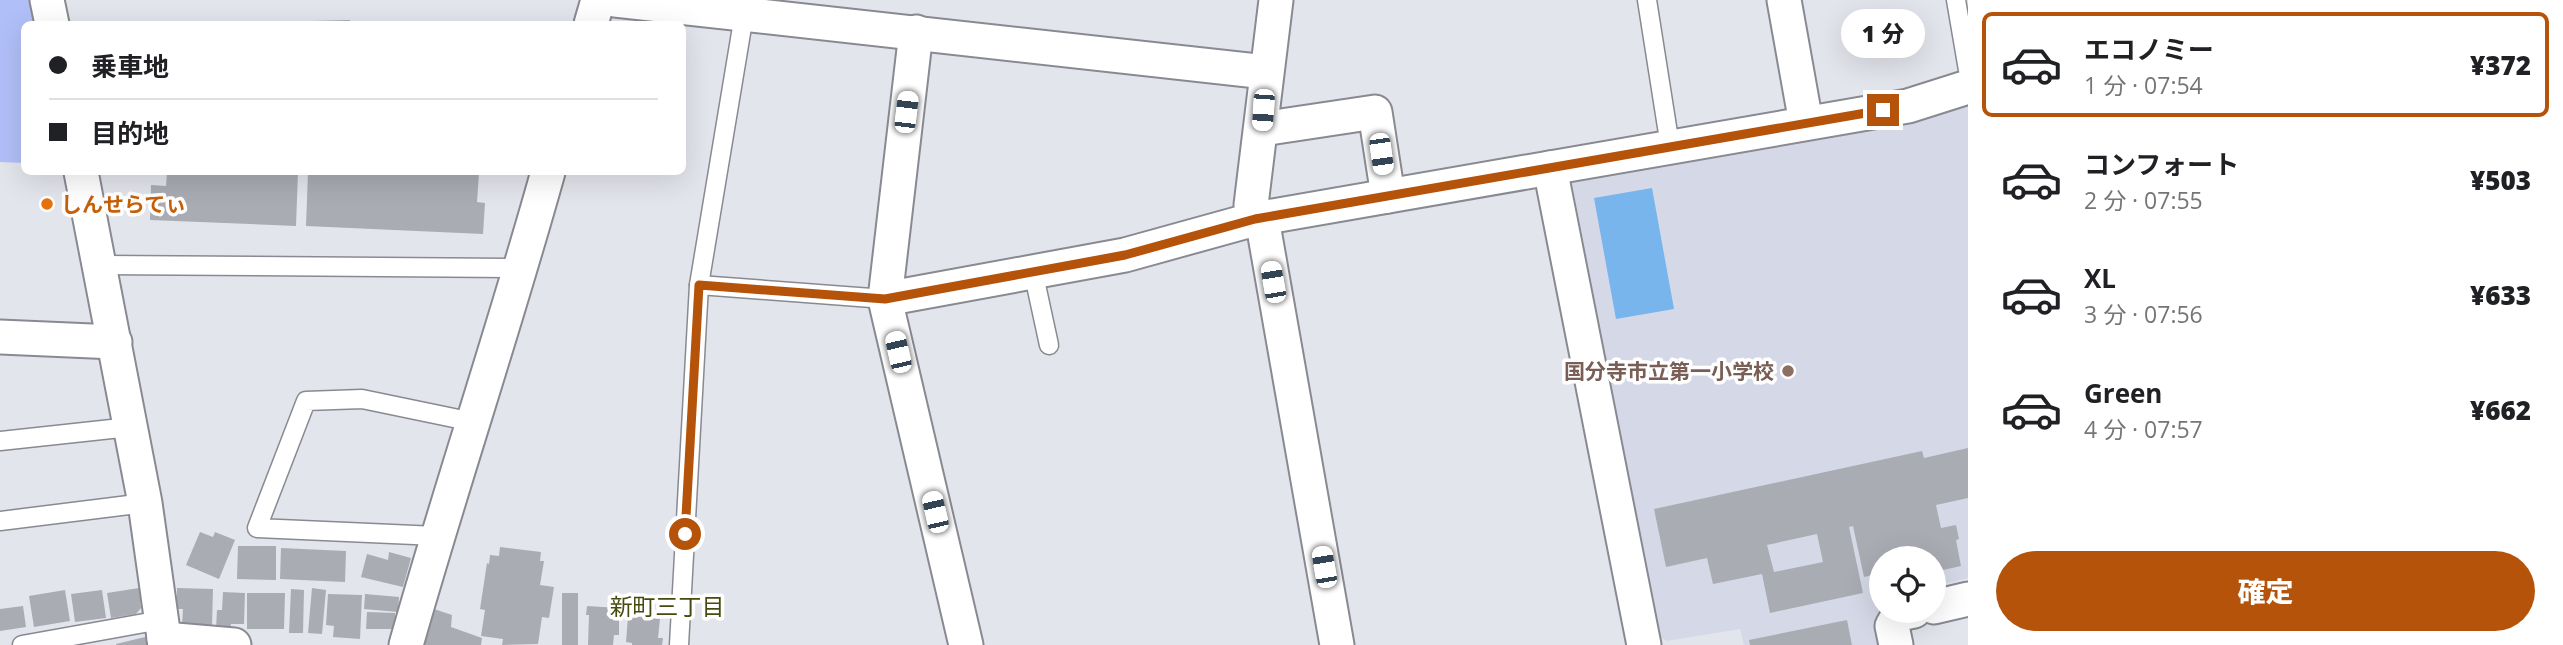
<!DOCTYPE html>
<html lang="ja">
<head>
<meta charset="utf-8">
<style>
  body { margin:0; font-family:"Open Sans","Noto Sans JP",sans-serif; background:#f6f6f6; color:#202124; height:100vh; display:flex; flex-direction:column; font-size:26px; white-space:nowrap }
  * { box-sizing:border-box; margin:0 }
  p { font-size:23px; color:#757577 }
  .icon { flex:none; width:38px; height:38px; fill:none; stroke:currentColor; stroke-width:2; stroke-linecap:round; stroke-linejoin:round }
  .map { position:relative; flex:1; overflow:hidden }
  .side { display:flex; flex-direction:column; background:#fff; width:595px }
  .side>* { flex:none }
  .hud { position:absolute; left:21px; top:21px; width:665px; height:154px; border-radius:10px; box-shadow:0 7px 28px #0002; display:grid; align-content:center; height:154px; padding:0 28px; background:#fff }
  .fabs { position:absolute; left:1869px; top:546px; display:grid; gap:14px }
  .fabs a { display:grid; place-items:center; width:77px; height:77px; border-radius:50%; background:#fff; box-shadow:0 7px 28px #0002; font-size:35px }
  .end { position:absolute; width:32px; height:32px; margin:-16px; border:9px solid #b45309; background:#fff; box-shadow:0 0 0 4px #fff }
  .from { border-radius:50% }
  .bubble { position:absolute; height:49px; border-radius:24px; background:#fff; box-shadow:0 7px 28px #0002; font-size:23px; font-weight:800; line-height:49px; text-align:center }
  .car { position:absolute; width:21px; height:42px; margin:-21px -10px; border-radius:9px; box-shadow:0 0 5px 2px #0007; background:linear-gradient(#fff 24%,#345 0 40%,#fff 0 76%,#345 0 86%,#fff 0) }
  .hud b { display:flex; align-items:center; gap:24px; height:66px; font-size:26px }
  .hud b+b { border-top:2px solid #e0e0e0 }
  .hud i { width:18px; height:18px; background:#202124 }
  ul { padding:12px 0 0; list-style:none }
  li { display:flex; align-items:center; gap:21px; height:105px; margin:0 14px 10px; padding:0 14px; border:4px solid transparent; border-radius:10px }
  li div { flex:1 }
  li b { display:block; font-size:26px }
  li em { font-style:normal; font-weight:800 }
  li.on { border-color:#b45309 }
  li>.icon { width:63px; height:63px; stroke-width:1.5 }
  .primary-button { display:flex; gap:14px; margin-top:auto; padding:14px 28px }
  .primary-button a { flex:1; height:80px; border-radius:42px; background:#b45309; color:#fff; font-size:28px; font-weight:800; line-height:80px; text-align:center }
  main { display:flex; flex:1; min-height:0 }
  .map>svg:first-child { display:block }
  .built { fill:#d5d9e7 }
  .green { fill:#b0bff7 }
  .water { fill:#78b5ec }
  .building { fill:#aaacb3; fill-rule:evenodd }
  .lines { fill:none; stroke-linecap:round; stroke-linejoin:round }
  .lane-casing { stroke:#898a91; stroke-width:21 }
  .street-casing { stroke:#898a91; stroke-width:37 }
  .lane { stroke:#fff; stroke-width:18 }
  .street { stroke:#fff; stroke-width:33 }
  .route { stroke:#b45309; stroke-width:9 }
  .food-dot { fill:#e8710a; stroke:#fff; stroke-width:2.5 }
  .education-dot { fill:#8d6e63; stroke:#fff; stroke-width:2.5 }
  .labels { text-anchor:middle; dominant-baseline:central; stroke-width:7; stroke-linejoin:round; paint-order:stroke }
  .food-label { font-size:21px; font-weight:bold; fill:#c56008; stroke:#fff; text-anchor:start }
  .education-label { font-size:21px; font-weight:bold; fill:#785e54; stroke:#fff; text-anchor:end }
  .neighbourhood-label { font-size:23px; fill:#474a0e; stroke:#fff }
</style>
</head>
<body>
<main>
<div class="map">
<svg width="1968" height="645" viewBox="0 0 1968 645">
  <rect width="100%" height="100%" fill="#e3e5ec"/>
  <!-- built -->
  <polygon class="built" points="1968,99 1968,578 1934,586 1934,558 1881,558 1881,611 1874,621 1880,645 1744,645 1740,629 1667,641 1660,637 1572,183 1575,171"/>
  <!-- green -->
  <polygon class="green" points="0,0 30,0 35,24 24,24 24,163 0,162"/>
  <!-- water -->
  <polygon class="water" points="1652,188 1674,309 1616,319 1594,198"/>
  <!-- building -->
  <g class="building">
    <polygon points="350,20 350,24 312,24 312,21"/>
    <polygon points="167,172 298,172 296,226 150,220 151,185 166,186"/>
    <polygon points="308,172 479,173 477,202 485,203 483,234 306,226"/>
    <path d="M 1968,448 L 1968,498 L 1936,505 L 1941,528 L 1956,525 L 1959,539 L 1956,540 L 1961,566 L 1934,572 L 1934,558 L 1881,558 L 1881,573 L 1864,577 L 1853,526 L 1849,527 L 1863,593 L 1770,613 L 1762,574 L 1713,584 L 1707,558 L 1666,567 L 1654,509 L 1922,451 L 1924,458 ZM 1817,534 L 1823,562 L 1774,572 L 1767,545 Z"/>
    <polygon points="200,532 213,537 215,532 235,540 219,579 186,565"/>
    <polygon points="238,546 276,546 276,580 237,579"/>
    <polygon points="500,547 541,552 540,561 544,561 540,585 554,587 549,618 542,617 538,644 502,645 503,639 481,636 485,610 480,609 487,563 489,564 490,555 499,556"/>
    <polygon points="281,548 346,551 345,582 280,579"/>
    <polygon points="389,552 411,558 403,587 361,577 367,554 388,560"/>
    <polygon points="139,588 141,608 136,614 111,618 107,593"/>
    <polygon points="177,588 213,589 212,626 182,626 183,609 177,609"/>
    <polygon points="312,588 326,590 322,634 308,633"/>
    <polygon points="291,589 304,590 303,633 289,633"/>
    <polygon points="65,590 70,621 34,627 29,596"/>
    <polygon points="102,590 106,618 75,622 71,594"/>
    <polygon points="223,592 245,593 244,624 231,624 230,630 216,629 217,610 222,610"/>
    <polygon points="247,593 285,593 284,629 247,629"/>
    <rect x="562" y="593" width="16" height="52"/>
    <polygon points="328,594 362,595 360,639 333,637 334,626 326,625"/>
    <polygon points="365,594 399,597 398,612 364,609"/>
    <polygon points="23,606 26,627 0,631 0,609"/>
    <polygon points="587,606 619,608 619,635 614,635 613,645 588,645 589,615 586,615"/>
    <polygon points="428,607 452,615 451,627 482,638 481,645 418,645"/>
    <polygon points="367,612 395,613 395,629 366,629"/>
    <polygon points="628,616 660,619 658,638 663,638 662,645 632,645 632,643 626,642"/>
    <polygon points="1847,620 1852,645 1750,645 1749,640"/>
    <polygon points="145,637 151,645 116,645 116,644"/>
  </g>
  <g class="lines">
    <!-- lane casing -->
    <g class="lane-casing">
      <g id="lane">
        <polyline points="1647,0 1670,146"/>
        <polyline points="1956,0 1968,70"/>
        <polyline points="100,265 521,268"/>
        <polyline points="1033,271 1049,345"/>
        <polyline points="699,285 885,299"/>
        <polyline points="0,441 130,427"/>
        <polyline points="0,521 145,503"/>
        <polyline points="437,536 257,528 306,401 362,399 473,422"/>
        <polyline points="22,645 161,620"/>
        <polyline points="679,645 699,285 744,15"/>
      </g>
    </g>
    <!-- street casing -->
    <g class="street-casing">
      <g id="street">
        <polyline points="47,0 52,24"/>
        <polyline points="615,0 1266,72"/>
        <polyline points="1276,0 1251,205 1255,219 1264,230 1337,645"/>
        <polyline points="1784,0 1806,123"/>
        <polyline points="591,24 598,0"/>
        <polyline points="916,32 885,299 966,645"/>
        <polyline points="1262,129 1375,112 1388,196"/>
        <polyline points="1550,168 1644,645"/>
        <polyline points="81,172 145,503 165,645"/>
        <polyline points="885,299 1125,255 1255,219 1908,106 1968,87"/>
        <polyline points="0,337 115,342"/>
        <polyline points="1934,607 1968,599"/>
        <polyline points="164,639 234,645"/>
        <path d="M 406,645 C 451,486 504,330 548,172"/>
        <polyline points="1896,645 1892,626 1899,614 1914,611"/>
      </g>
    </g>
    <!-- lane -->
    <use href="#lane" class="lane"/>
    <!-- street -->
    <use href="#street" class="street"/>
  </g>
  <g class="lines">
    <!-- route -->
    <polyline class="route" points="685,534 699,285 885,299 1125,255 1255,219 1883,110"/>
  </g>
  <!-- markers -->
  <circle class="food-dot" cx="47" cy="204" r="7"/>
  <circle class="education-dot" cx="1788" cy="371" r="7"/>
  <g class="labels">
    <!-- food labels -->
    <g class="food-label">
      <text x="61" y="204">しんせらてぃ</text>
    </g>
    <!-- education labels -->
    <g class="education-label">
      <text x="1774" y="371">国分寺市立第一小学校</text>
    </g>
    <!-- neighbourhood labels -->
    <g class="neighbourhood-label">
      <text x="667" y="606">新町三丁目</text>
    </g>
  </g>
</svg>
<div class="fabs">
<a><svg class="icon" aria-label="locate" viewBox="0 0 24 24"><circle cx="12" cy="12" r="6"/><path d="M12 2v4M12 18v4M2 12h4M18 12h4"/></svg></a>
</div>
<i class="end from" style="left:685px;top:534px"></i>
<i class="end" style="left:1883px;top:110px"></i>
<div class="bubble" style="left:1841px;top:9px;width:84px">1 分</div>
<i class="car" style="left:1263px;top:110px;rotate:184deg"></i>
<i class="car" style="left:906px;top:112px;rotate:7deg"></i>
<i class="car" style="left:1381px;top:154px;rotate:172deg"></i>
<i class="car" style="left:1273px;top:282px;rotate:350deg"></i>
<i class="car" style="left:898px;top:352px;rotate:347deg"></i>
<i class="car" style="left:935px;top:512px;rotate:347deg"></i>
<i class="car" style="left:1324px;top:567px;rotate:350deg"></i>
<div class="hud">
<b><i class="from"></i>乗車地</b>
<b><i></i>目的地</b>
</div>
</div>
<section class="side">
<ul>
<li class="on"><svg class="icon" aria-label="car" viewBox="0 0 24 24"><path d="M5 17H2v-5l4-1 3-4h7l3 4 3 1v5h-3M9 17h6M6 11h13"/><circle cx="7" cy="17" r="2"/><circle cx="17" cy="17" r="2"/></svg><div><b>エコノミー</b><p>1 分 · 07:54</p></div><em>¥372</em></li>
<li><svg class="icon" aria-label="car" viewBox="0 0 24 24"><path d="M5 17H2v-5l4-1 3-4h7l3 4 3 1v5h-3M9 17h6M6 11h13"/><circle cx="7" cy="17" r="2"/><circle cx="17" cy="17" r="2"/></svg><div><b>コンフォート</b><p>2 分 · 07:55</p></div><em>¥503</em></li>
<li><svg class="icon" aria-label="car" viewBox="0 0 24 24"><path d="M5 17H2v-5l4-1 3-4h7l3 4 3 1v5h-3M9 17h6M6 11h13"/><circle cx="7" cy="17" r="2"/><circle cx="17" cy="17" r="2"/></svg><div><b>XL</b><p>3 分 · 07:56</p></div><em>¥633</em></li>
<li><svg class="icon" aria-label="car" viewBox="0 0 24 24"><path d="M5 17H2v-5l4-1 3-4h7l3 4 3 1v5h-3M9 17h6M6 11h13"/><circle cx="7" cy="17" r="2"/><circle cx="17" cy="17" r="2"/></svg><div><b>Green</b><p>4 分 · 07:57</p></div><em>¥662</em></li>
</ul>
<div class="primary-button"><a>確定</a></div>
</section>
</main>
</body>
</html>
